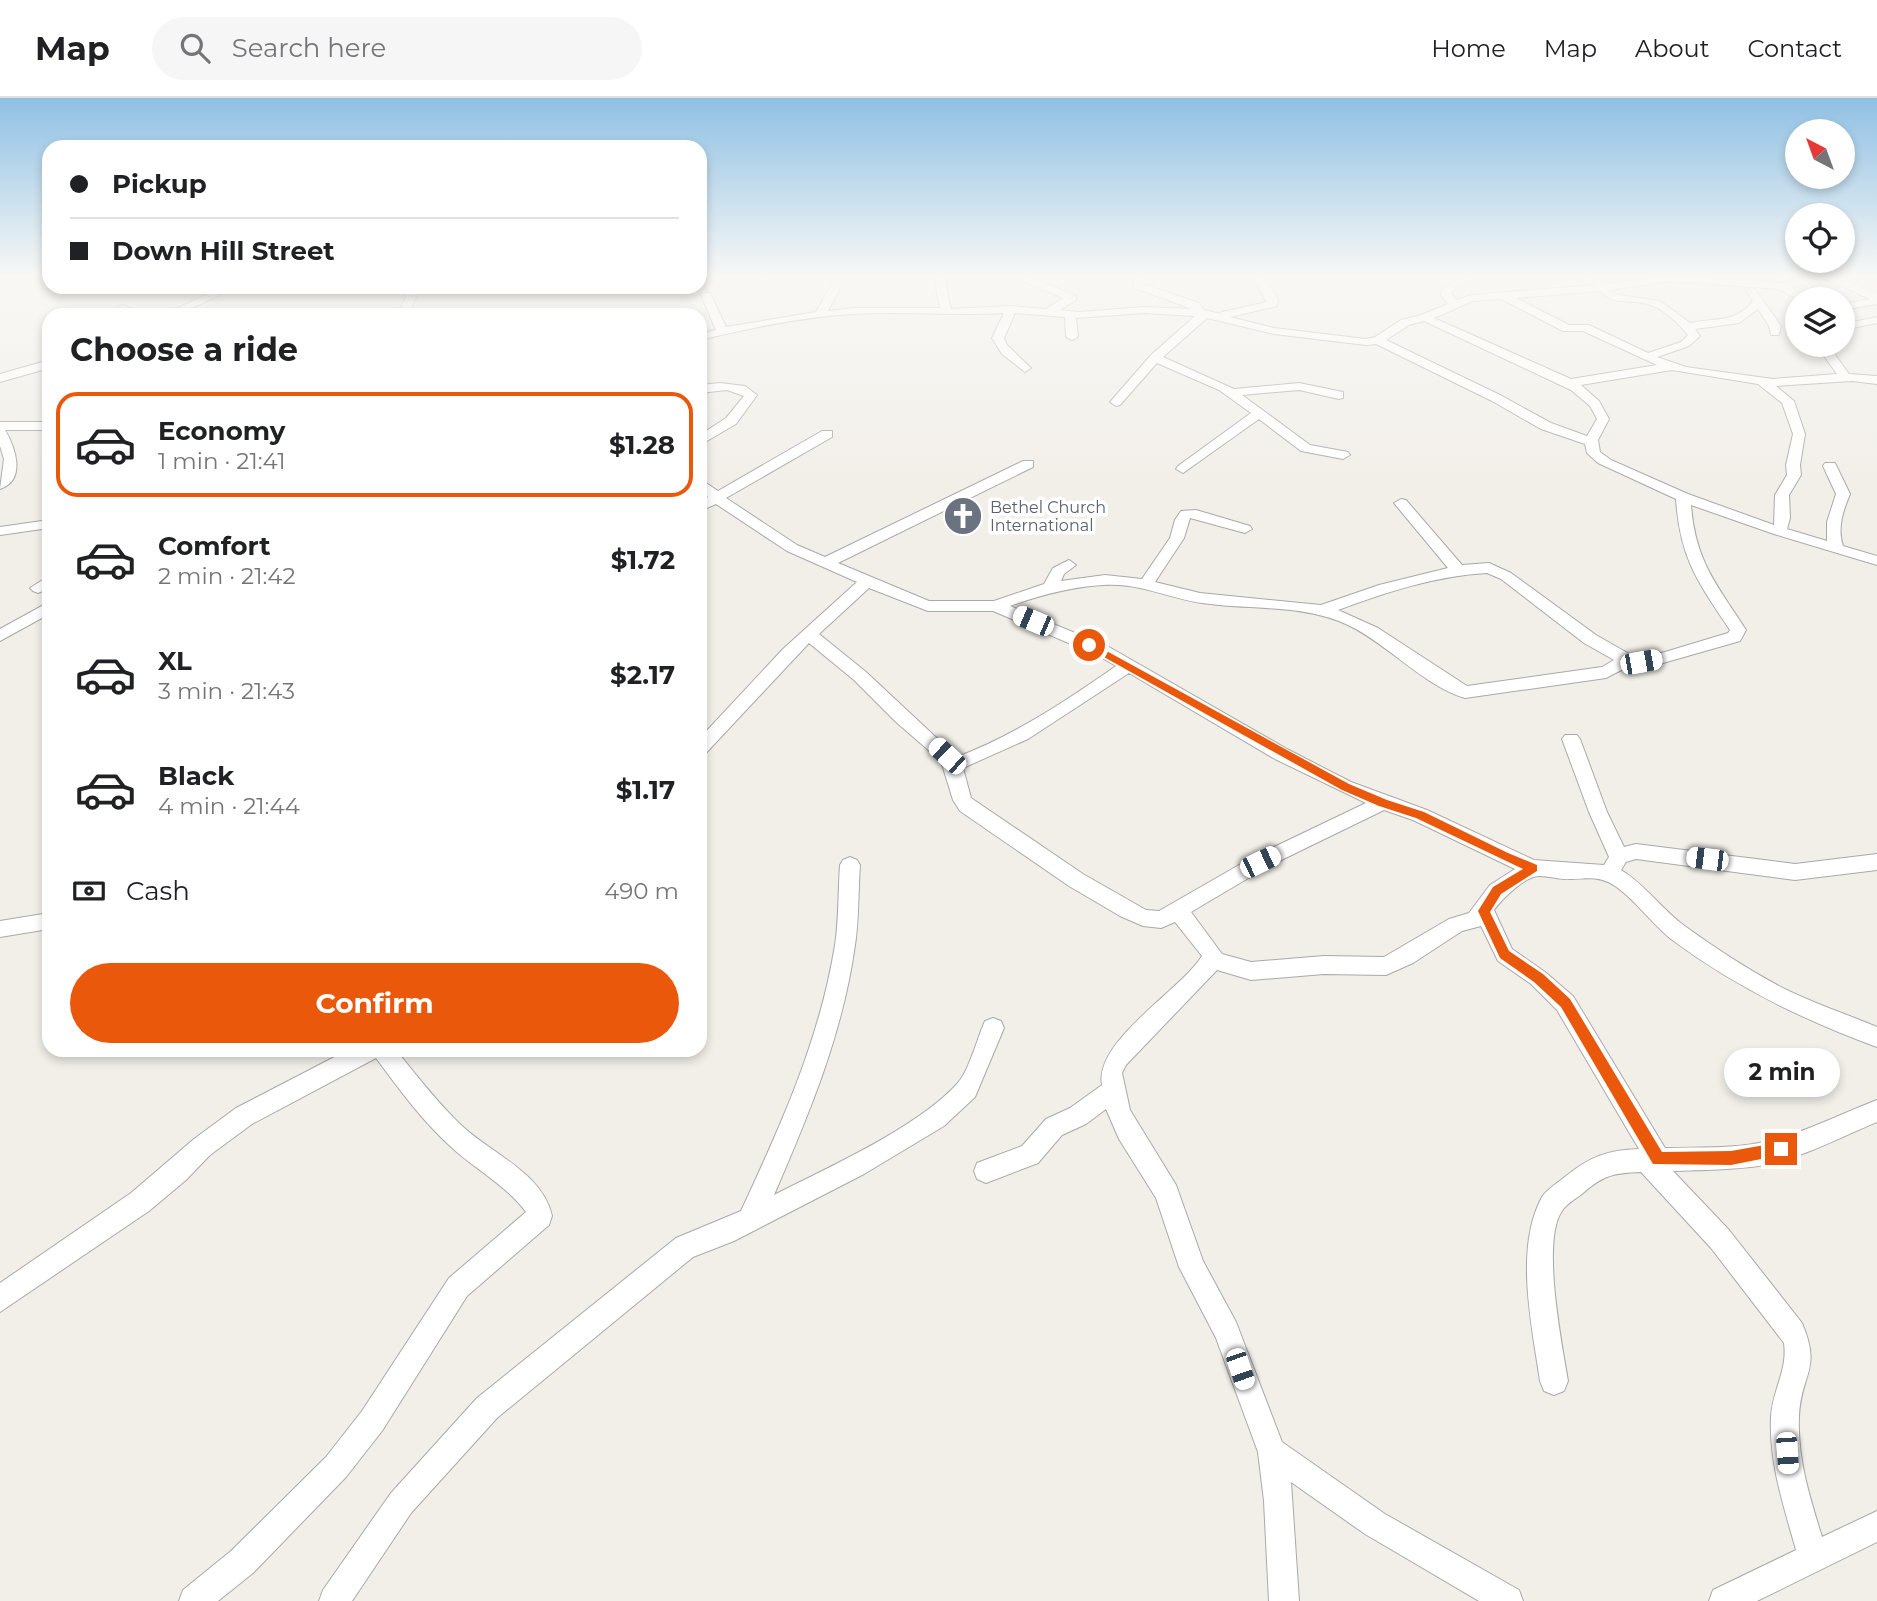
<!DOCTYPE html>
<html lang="en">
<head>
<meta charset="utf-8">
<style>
  body { margin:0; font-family:Montserrat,sans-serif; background:#f6f6f6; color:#202124; height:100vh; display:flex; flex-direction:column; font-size:26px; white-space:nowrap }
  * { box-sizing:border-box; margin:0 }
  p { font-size:23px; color:#757577 }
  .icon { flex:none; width:38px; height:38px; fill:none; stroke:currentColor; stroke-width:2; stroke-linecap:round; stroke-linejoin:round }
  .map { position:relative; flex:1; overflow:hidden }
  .panel { position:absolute; left:42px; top:210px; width:665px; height:749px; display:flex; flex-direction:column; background:#fff; border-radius:21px; box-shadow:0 4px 10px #0003 }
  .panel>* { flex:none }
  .hud { position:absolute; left:42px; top:42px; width:665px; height:154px; border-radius:21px; box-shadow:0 4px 10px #0003; display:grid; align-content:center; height:154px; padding:0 28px; background:#fff }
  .needle { width:46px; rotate:319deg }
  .tools { position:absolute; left:1785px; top:21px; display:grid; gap:14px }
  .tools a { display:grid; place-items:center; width:70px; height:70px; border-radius:50%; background:#fff; box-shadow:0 4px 10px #0003; font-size:35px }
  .end { position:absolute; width:32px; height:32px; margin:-16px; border:9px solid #ea580c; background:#fff; box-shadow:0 0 0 4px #fff }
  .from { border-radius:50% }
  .bubble { position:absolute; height:49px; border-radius:24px; background:#fff; box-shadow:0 4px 10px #0003; font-size:23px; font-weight:700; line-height:49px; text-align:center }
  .car { position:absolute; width:21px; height:42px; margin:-21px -10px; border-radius:9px; box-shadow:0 0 5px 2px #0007; background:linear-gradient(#fff 24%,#345 0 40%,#fff 0 76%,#345 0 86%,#fff 0) }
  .hud b { display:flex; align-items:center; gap:24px; height:66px; font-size:26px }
  .hud b+b { border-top:2px solid #e0e0e0 }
  .hud i { width:18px; height:18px; background:#202124 }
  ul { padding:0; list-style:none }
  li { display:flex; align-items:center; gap:21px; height:105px; margin:0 14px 10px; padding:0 14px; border:4px solid transparent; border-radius:21px }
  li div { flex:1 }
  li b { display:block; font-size:26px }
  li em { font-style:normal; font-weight:700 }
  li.active { border-color:#ea580c }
  li>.icon { width:63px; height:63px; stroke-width:1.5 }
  h2 { padding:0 28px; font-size:32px; line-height:84px }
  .pay { display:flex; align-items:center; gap:18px; height:77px; padding:0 28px; font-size:26px }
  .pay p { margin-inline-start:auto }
  .primary-button { display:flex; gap:14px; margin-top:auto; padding:14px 28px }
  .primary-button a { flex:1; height:80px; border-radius:42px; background:#ea580c; color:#fff; font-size:28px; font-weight:700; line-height:80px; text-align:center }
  header { display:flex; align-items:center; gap:42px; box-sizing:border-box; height:98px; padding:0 35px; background:#fff; border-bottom:2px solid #e0e0e0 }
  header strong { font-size:33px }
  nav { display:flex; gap:38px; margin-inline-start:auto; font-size:24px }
  .search { width:490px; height:63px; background:#f6f6f6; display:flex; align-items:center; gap:18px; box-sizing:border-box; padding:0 24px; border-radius:38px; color:#757577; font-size:26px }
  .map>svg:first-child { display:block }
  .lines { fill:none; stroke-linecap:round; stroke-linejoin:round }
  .minor-casing { stroke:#a9a9a9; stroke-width:2 }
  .minor { fill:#fff; fill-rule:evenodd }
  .route { fill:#ea580c }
  .labels { text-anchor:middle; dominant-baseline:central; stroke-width:7; stroke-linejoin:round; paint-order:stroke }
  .far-worship-label { font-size:16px; fill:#5b616d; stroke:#fff; text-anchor:start }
</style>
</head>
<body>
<header>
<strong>Map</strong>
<div class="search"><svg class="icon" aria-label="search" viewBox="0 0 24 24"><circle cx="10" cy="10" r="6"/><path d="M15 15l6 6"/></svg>Search here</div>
<nav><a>Home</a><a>Map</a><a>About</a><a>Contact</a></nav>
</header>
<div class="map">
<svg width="1877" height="1503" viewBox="0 0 1877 1503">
  <rect width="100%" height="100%" fill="#f2efe9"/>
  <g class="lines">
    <!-- minor casing -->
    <g class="minor-casing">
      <g id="minor">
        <path d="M 837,177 L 847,177 L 828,213 L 853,210 L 940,210 L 935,185 L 938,177 L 948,177 L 945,185 L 951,211 L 1011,208 L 1046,211 L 1063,200 L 1010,177 L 1025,177 L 1076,198 L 1076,202 L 1060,212 L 1079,214 L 1144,209 L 1192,211 L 1135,190 L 1133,184 L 1139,177 L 1151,177 L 1144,186 L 1199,205 L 1204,212 L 1221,216 L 1222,214 L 1267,204 L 1251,177 L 1262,177 L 1278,201 L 1277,208 L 1230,219 L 1274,230 L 1366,241 L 1375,239 L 1401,222 L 1421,217 L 1448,206 L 1441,197 L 1442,191 L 1465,177 L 1479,177 L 1452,193 L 1452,196 L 1457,202 L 1471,197 L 1596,187 L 1596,183 L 1600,182 L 1606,186 L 1667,177 L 1781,185 L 1815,177 L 1836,177 L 1877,196 L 1877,206 L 1843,212 L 1843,206 L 1870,201 L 1826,181 L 1791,189 L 1810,201 L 1797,201 L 1779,191 L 1671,183 L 1610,192 L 1619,197 L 1660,203 L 1690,225 C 1714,220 1736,225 1753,203 L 1746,193 L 1751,190 L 1755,191 L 1781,228 L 1779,237 L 1771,237 L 1769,228 L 1758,211 L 1739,225 L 1695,231 L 1700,238 L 1689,248 L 1657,259 L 1660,260 L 1686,269 L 1773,281 L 1837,276 L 1816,247 L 1828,247 L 1849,276 L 1877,278 L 1877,286 L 1852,283 L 1776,288 L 1794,303 L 1805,336 L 1800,367 L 1801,377 L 1789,397 L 1790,420 L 1787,431 L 1827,443 L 1827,424 L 1836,396 L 1823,368 L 1825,365 L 1835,365 L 1850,396 C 1843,413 1837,430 1843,448 L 1877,458 L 1877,467 L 1774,436 L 1691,407 C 1695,463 1717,487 1746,532 L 1740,543 L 1656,567 L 1629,568 L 1606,580 L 1465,600 C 1424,588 1388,546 1348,527 C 1304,506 1249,512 1202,505 C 1168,500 1137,484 1103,487 C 1070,489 1041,497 1010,508 L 1109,549 L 1287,651 L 1351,684 L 1427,712 L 1534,762 L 1604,767 L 1609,759 L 1589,714 L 1562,641 L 1565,637 L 1577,637 L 1580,641 L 1607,714 L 1624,749 L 1636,746 L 1795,766 L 1877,756 L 1877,772 L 1795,782 L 1636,761 L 1626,764 L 1621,772 C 1646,787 1662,812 1686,829 C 1715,850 1746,870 1777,887 C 1809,904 1844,915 1877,929 L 1877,949 C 1803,922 1734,888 1671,841 C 1652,826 1627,792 1608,784 C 1596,778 1584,781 1571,781 C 1560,782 1550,778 1539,778 C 1525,778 1502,801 1494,812 L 1512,851 L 1545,874 L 1573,898 L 1665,1050 C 1699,1049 1735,1051 1769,1043 C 1806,1034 1841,1016 1877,1002 L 1877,1024 C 1841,1039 1804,1059 1765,1067 C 1734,1072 1704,1072 1673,1073 L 1729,1132 L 1802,1225 C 1822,1272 1801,1275 1799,1318 C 1797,1360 1810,1400 1822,1439 L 1877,1413 L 1877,1444 L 1757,1503 L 1709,1503 L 1713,1492 L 1796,1452 C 1784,1409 1769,1365 1771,1319 C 1772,1293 1788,1272 1784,1245 L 1711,1150 L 1641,1074 C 1613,1075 1604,1077 1583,1095 C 1577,1100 1566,1106 1562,1113 C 1541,1143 1562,1246 1568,1283 L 1564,1293 L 1554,1297 L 1544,1293 L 1540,1283 C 1532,1228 1514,1150 1542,1099 C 1547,1091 1559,1084 1566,1078 C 1591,1058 1608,1052 1639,1051 L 1557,912 L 1531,886 L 1498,863 L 1481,828 L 1462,833 L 1413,865 L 1386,877 L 1324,876 L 1251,882 L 1217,872 L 1126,967 L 1122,975 L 1130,1012 L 1176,1087 L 1203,1163 L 1236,1224 L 1282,1344 L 1385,1416 L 1519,1492 L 1523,1503 L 1479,1503 L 1365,1436 L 1291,1384 L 1299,1503 L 1269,1503 L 1264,1403 L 1258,1354 L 1216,1240 L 1179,1169 L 1156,1100 L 1119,1041 L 1106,1011 L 1086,1026 L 1062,1037 L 1038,1065 L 986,1085 L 977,1081 L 974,1073 L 977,1065 L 1022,1048 L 1046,1021 L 1070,1010 L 1102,987 C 1094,943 1180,893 1202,858 L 1175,824 L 1161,830 L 1143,828 L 1120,818 L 1069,788 L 960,713 L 953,702 L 941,663 L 896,624 L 854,582 L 809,545 L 706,655 L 700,657 L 700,640 L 783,551 L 857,484 L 787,453 L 716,406 L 700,413 L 700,403 L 708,399 L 700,392 L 700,381 L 718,393 L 822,333 L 832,333 L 832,339 L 726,400 L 797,447 L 825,459 L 1023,363 L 1033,363 L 1033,369 L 838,465 L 929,503 L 994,503 L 1044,486 L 1053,470 L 1069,462 L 1076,467 L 1064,476 L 1061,483 L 1105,477 L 1142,481 L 1170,440 L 1175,422 L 1181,413 L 1196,412 L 1250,428 L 1252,431 L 1245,435 L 1190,420 L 1184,440 L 1155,484 L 1200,495 L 1321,507 L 1379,487 L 1448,470 L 1394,405 L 1401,401 L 1406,402 L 1462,467 L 1489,465 L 1511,475 L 1596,537 L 1631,557 L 1655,557 L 1728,535 L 1730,532 C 1698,484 1680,461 1676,401 L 1598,365 L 1587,355 L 1585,346 L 1541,331 L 1492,303 L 1376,246 L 1366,247 L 1274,236 L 1207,220 L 1163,259 L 1234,291 L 1299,285 L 1343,294 L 1343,300 L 1339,301 L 1299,292 L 1242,297 L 1310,347 L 1348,354 L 1350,357 L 1343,361 L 1301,353 L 1259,321 L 1183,375 L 1176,371 L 1178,368 L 1251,315 L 1219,292 L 1157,265 L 1120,307 L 1116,308 L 1110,304 L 1151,257 L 1195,218 L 1144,215 L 1076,220 L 1078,239 L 1072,242 L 1066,239 L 1065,219 L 1015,215 L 1004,240 L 1007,247 L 1031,270 L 1025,274 L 1002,256 L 992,240 L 1004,215 C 954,218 903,213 853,216 C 802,219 750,230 700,242 L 700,236 L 716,232 L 701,197 L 702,195 L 710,195 L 726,229 L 816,214 ZM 1600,193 C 1614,208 1630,201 1648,206 C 1663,210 1678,225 1688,237 L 1681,244 L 1648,255 L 1589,227 L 1569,227 L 1516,200 ZM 1501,201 L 1563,233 L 1583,233 L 1657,267 L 1571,281 L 1434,220 L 1473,203 ZM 1424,223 L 1571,292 L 1590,308 L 1597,321 L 1587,338 L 1551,325 L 1500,297 L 1386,242 L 1409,227 ZM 1672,272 L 1758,286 L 1782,305 L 1793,336 L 1786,367 L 1787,377 L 1775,397 L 1774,427 L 1688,396 L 1611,362 L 1600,354 L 1598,342 L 1609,321 L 1599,303 L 1581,287 ZM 1487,475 L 1501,481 L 1584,545 L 1614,562 L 1602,569 L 1467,588 L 1378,530 L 1338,512 C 1387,494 1435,478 1487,475 ZM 869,490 L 928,513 L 993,513 L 1097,557 L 1116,568 C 1066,603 1015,637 957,659 L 866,574 L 819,536 ZM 1129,575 L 1275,661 L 1366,705 L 1253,759 L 1159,813 L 1146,812 L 1083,776 L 971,700 L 963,670 L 1028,641 ZM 1384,712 L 1413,722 L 1515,771 L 1490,787 L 1469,815 L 1449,821 L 1384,859 L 1324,858 L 1251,864 L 1222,856 L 1191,814 L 1267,769 Z"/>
        <polygon points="1547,177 1595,177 1596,179 1591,182 1552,180"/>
        <path d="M 53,189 L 83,189 C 77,194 59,194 53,189 Z"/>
        <polygon points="222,189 236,189 178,217 163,217"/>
        <polygon points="403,189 413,189 416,199 409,217 397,217 406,199"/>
        <polygon points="123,207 129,210 128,217 116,217 117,210"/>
        <polygon points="1877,219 1877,225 1843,232 1843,226"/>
        <polygon points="49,262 49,270 0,284 0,276"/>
        <polygon points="720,285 745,288 757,297 736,326 700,347 700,337 726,320 744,298 727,292 700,295 700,287"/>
        <path d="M 0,324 L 49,324 L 49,332 L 5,332 C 15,349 27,382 0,391 L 4,361 L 0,348 Z"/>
        <polygon points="49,422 49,430 0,437 0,429"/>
        <polygon points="49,478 49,490 38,495 33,493 30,490"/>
        <polygon points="49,504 49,516 0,543 0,531"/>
        <path d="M 850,759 L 857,762 L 860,767 C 858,794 859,821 855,847 C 843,935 809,1016 774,1097 C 827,1070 917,1030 957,986 C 969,973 977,941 985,923 L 993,920 L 1001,923 L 1004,930 L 975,999 L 944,1028 L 864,1076 L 734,1143 L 693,1159 L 497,1320 L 411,1415 L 352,1503 L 319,1503 L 323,1492 L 391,1395 L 477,1300 L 676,1140 L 741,1113 C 781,1027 820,941 835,847 C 839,821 838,794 840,767 L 843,762 Z"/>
        <polygon points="49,815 49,831 0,839 0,823"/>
        <path d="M 348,952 L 396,952 C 417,978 437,1004 461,1027 C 490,1055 543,1075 552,1118 L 549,1127 L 467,1198 L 382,1333 L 346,1379 L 253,1475 L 218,1503 L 179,1503 L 183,1492 L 231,1453 L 326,1359 L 362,1313 L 449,1180 L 526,1114 C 505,1086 473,1070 449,1047 C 421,1021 398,990 376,960 L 252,1026 L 210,1057 L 186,1082 L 149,1113 L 0,1214 L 0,1185 L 131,1095 L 194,1041 L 236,1010 Z"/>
      </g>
    </g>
    <!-- minor -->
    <use href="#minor" class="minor"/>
  </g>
  <!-- sky -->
  <linearGradient id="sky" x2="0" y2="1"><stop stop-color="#8fc0e4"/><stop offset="0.46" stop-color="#f9f8f5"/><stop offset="1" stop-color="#f9f8f5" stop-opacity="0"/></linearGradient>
  <rect width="1877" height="388" fill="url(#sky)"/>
  <!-- route -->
  <polygon class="route" points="1086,545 1092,545 1349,686 1387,702 1424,714 1508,755 1537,767 1537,773 1501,796 1490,814 1509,853 1543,876 1570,901 1662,1054 1731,1053 1781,1044 1786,1046 1786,1056 1731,1067 1653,1066 1561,909 1534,884 1500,860 1478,813 1493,789 1523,771 1416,720 1379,708 1342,692 1086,549"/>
  <!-- icons -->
  <defs>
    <g id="church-disc" transform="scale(2.0125)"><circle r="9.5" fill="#6b7280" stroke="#fff"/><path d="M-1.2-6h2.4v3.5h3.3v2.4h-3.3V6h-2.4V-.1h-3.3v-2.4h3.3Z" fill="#fff"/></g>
  </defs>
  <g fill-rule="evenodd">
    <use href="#church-disc" x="963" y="418"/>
  </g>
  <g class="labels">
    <!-- far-worship labels -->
    <g class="far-worship-label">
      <text x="990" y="409">Bethel Church<tspan x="990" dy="18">International</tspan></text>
    </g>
  </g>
</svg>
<div class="tools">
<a><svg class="needle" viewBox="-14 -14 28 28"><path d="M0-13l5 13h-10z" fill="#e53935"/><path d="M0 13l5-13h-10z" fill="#757577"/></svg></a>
<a><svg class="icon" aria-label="locate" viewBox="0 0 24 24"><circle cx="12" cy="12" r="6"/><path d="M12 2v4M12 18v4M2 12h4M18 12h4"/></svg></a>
<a><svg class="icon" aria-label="layers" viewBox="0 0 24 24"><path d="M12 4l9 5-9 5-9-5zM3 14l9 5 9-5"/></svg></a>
</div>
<i class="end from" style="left:1089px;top:547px"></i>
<i class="end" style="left:1781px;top:1051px"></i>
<div class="bubble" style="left:1724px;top:950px;width:116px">2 min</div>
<i class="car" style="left:1033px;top:523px;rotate:293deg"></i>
<i class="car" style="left:1641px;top:564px;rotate:80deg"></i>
<i class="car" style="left:947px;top:658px;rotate:313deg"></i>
<i class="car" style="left:1707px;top:761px;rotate:277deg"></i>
<i class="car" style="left:1260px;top:764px;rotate:64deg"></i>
<i class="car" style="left:1240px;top:1271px;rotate:161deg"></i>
<i class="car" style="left:1787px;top:1355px;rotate:176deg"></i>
<div class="hud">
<b><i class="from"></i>Pickup</b>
<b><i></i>Down Hill Street</b>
</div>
<section class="panel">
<h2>Choose a ride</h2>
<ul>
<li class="active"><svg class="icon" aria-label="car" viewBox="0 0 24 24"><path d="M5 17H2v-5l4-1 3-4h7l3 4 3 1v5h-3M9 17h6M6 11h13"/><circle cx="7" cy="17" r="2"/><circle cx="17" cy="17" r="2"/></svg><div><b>Economy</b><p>1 min · 21:41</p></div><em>$1.28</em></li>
<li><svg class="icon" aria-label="car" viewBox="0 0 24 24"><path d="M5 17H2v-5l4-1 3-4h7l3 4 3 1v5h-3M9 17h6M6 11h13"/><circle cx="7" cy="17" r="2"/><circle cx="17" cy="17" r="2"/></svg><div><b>Comfort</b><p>2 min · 21:42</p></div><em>$1.72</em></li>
<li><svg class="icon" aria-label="car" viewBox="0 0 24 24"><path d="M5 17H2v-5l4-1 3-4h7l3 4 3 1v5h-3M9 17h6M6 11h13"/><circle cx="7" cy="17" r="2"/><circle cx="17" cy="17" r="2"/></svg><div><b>XL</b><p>3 min · 21:43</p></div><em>$2.17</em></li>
<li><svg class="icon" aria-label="car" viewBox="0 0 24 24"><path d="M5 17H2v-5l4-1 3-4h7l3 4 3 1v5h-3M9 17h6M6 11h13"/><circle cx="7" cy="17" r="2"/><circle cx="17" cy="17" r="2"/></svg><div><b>Black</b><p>4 min · 21:44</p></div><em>$1.17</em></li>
</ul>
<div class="pay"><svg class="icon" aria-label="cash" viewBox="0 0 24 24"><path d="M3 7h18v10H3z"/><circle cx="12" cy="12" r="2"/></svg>Cash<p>490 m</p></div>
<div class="primary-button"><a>Confirm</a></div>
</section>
</div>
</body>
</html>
